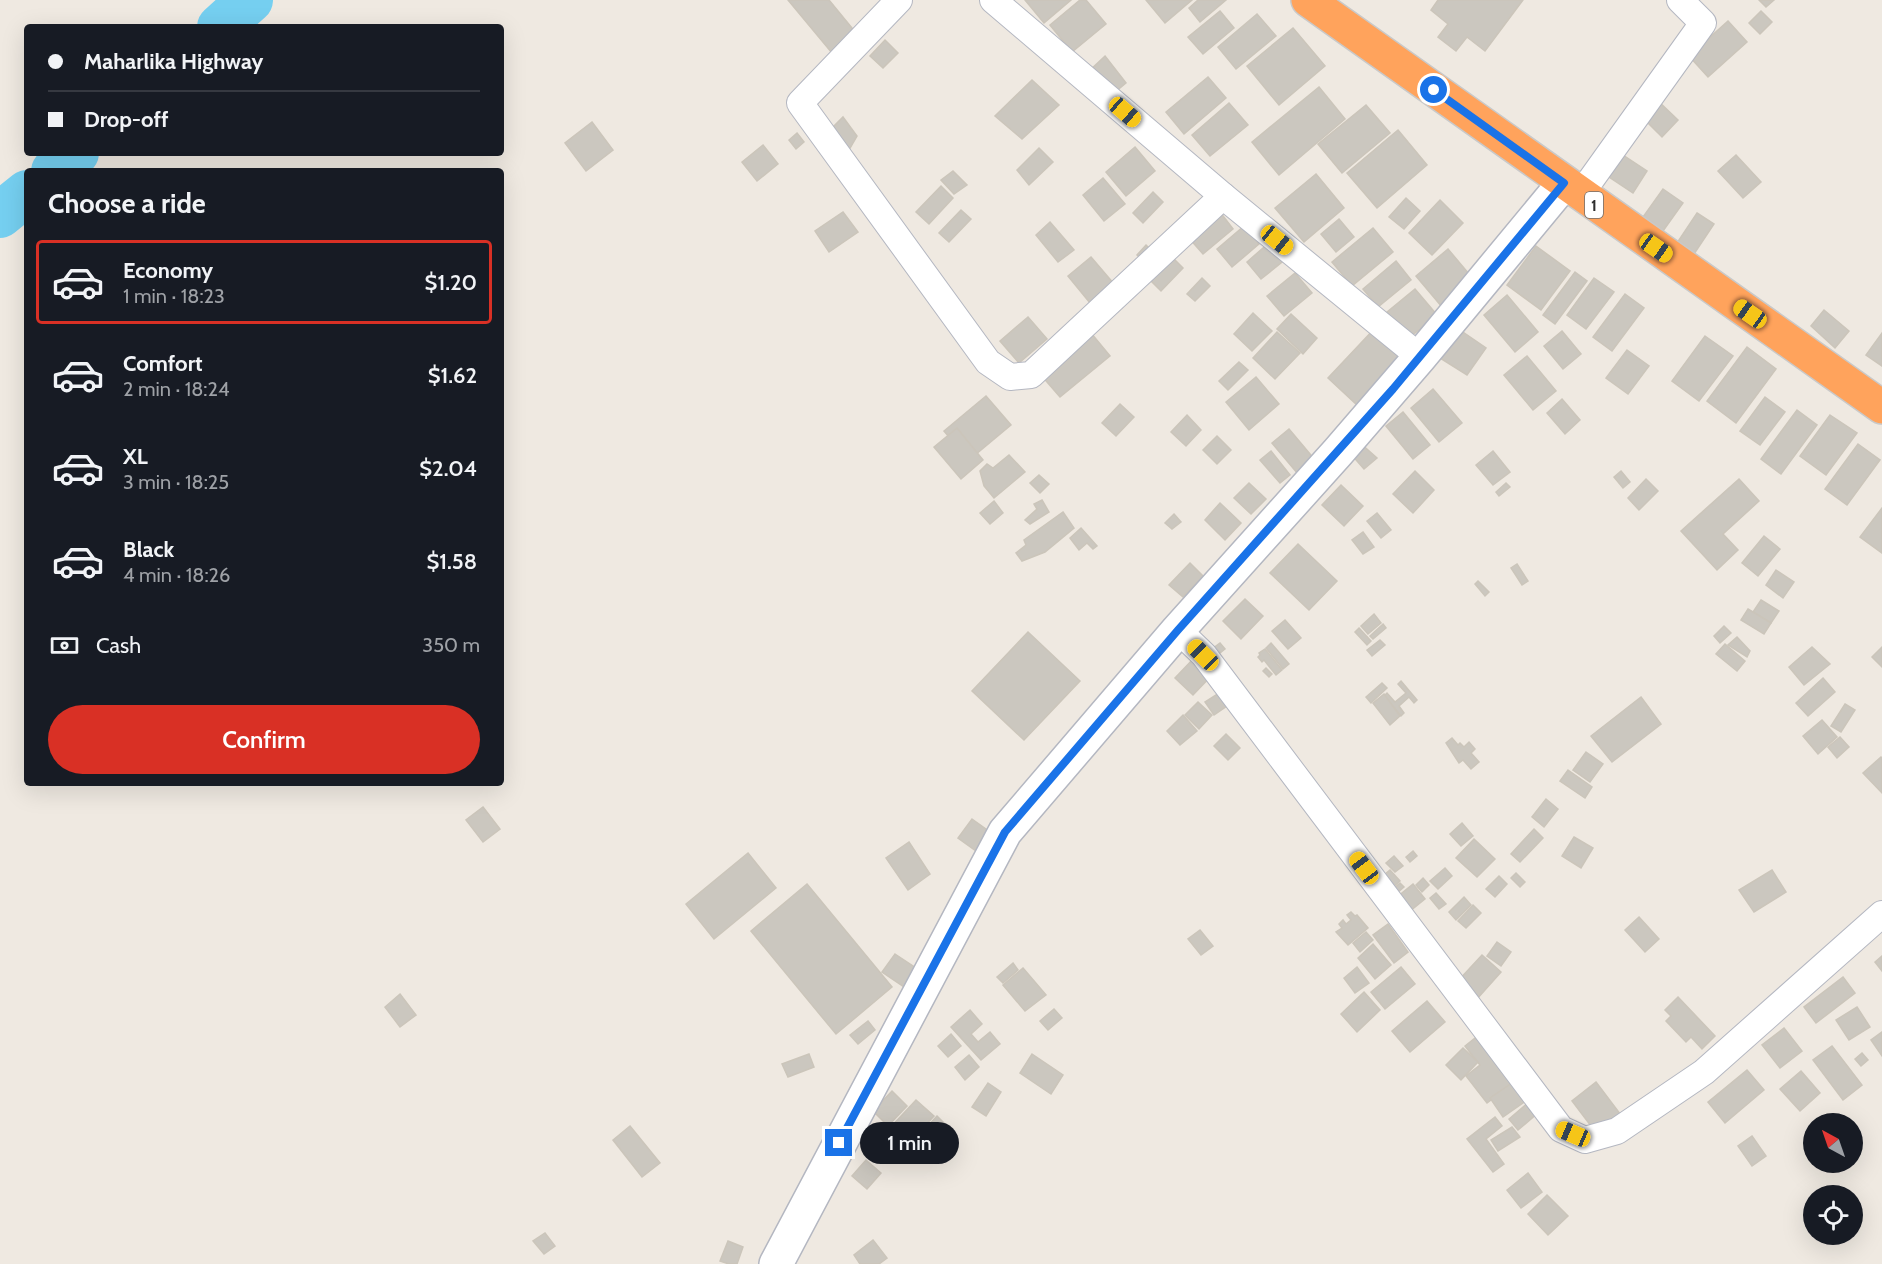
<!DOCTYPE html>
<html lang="en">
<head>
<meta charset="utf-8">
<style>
  body { margin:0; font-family:Cabin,sans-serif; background:#20242c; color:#f1f3f6; height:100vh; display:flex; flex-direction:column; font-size:22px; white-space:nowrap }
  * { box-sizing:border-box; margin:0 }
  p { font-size:20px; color:#9ea1a6 }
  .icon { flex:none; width:33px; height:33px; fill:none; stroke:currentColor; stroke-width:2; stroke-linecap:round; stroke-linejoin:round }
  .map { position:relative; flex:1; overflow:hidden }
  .panel { position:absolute; left:24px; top:168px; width:480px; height:618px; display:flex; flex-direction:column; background:#171b24; border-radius:6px; box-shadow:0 6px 24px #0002 }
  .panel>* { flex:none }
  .guide { position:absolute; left:24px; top:24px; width:480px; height:132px; border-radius:6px; box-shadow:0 6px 24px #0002; display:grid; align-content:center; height:132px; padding:0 24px; background:#171b24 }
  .needle { width:39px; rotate:320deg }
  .buttons { position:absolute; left:1803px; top:1113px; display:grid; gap:12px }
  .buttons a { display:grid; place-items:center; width:60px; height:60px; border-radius:50%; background:#171b24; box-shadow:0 6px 24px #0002; font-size:30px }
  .end { position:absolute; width:27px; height:27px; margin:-14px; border:8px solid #1a73e8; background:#fff; box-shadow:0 0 0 3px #fff }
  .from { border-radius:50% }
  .bubble { position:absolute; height:42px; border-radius:21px; background:#171b24; box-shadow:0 6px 24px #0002; font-size:20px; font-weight:600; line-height:42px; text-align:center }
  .car { position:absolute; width:18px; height:36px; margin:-18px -9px; border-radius:8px; box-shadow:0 0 4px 2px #0007; background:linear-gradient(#f5c518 24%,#345 0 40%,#f5c518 0 76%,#345 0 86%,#f5c518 0) }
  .guide b { display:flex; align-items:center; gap:21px; height:57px; font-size:22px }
  .guide b+b { border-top:2px solid #363941 }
  .guide i { width:15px; height:15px; background:#f1f3f6 }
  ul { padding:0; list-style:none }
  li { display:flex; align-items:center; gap:18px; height:84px; margin:0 12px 9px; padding:0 12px; border:3px solid transparent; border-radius:6px }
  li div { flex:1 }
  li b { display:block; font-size:22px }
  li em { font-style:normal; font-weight:600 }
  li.active { border-color:#d93025 }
  li>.icon { width:54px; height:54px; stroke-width:1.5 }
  h2 { padding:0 24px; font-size:27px; line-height:72px }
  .pay { display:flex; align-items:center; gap:15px; height:66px; padding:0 24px; font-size:22px }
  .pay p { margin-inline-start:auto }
  .button { display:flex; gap:12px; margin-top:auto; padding:12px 24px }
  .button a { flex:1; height:69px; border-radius:36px; background:#d93025; color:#fff; font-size:24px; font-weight:600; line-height:69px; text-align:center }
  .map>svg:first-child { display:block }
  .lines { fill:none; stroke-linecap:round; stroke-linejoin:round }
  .river { stroke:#75cff0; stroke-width:46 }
  .building { fill:#cbc7bf; stroke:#cbc5ba; stroke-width:1.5 }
  .street-casing { stroke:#b4b7c1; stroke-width:28 }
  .secondary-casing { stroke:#b4b7c1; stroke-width:36 }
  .highway-casing { stroke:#c9c9c9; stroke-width:36 }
  .street { stroke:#fff; stroke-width:26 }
  .secondary { stroke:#fff; stroke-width:33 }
  .highway { stroke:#ffa35c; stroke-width:33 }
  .route { stroke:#1a73e8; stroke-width:8 }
  .labels { text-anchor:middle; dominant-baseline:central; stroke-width:6; stroke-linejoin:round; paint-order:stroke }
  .shield { fill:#fff; stroke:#6d6d6d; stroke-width:1.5 }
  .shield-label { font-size:16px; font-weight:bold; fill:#2e2e2e }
</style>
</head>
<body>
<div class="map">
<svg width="1882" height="1264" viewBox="0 0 1882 1264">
  <rect width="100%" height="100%" fill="#efe9e1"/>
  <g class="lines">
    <!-- river -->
    <g class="river">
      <polyline points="220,27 250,0"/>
      <polyline points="54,171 76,153"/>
      <polyline points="0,215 27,193"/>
    </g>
  </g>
  <!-- building -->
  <g class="building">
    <polygon points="788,0 829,0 856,33 832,53"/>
    <polygon points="1025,0 1071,0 1044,23"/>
    <polygon points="1080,0 1086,0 1106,24 1072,52 1050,25"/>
    <polygon points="1146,0 1192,0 1165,23"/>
    <polygon points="1198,0 1226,0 1200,22 1189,8"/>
    <polygon points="1438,0 1523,0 1485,51 1467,37 1456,51 1438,37 1448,24 1431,10"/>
    <polygon points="1759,0 1774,0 1766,7"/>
    <polygon points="1220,11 1234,28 1203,54 1188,37"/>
    <polygon points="1761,11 1772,22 1760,34 1749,23"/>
    <polygon points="1257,14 1276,36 1236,69 1218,47"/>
    <polygon points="1728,21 1747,42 1708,77 1689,56"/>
    <polygon points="1293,28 1325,66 1279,105 1247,66"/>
    <polygon points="885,40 898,53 883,68 870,56"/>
    <polygon points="1105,56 1126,83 1108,98 1088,72"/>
    <polygon points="1208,77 1226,98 1184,134 1166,112"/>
    <polygon points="1032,80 1059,105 1022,139 995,116"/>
    <polygon points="1319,87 1345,119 1279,175 1252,142"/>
    <polygon points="1656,99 1678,120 1662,137 1640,115"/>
    <polygon points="1229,103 1248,125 1210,156 1192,135"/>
    <polygon points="1366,105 1390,133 1342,173 1318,144"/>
    <polygon points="843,117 857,136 849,150 832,128"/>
    <polygon points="592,122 613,150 586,171 565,143"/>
    <polygon points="1398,130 1427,165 1377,208 1347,173"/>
    <polygon points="797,133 804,142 796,149 789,140"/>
    <polygon points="763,145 778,164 757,181 742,162"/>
    <polygon points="1135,147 1155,171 1126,196 1106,172"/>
    <polygon points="1039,148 1053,162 1029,185 1017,170"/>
    <polygon points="1623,155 1647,171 1633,193 1609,177"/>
    <polygon points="1736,155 1761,182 1743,198 1718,171"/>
    <polygon points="953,171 967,185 954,194 941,180"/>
    <polygon points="1316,174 1344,208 1304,242 1275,208"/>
    <polygon points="1103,178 1125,204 1104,221 1083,195"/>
    <polygon points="941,186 953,198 929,224 916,212"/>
    <polygon points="1663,189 1683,203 1663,231 1643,217"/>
    <polygon points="1153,192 1163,202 1143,223 1133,213"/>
    <polygon points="1406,198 1420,211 1404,229 1389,217"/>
    <polygon points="1440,200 1463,223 1432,255 1409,233"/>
    <polygon points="961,210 971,219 949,242 939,233"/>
    <polygon points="843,212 858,232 829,252 815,231"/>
    <polygon points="1220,212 1233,229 1203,254 1189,238"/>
    <polygon points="1697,213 1714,224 1692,257 1675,246"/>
    <polygon points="1339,219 1354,237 1336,252 1321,234"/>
    <polygon points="1050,222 1074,250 1058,262 1036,235"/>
    <polygon points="1244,226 1259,244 1232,267 1217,249"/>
    <polygon points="1373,228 1393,252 1352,286 1332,262"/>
    <polygon points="1271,241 1286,259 1261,279 1247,262"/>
    <polygon points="1146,245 1153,252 1144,262 1137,255"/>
    <polygon points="1536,246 1570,271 1541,310 1507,285"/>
    <polygon points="1448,249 1474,280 1442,307 1416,276"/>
    <polygon points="1171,256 1183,268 1161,291 1149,279"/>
    <polygon points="1091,257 1114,284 1090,303 1068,276"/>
    <polygon points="1396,261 1411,280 1378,307 1363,289"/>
    <polygon points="1575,272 1587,281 1555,324 1543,315"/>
    <polygon points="1295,273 1312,293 1284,316 1267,296"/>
    <polygon points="1202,278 1210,286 1195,301 1187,294"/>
    <polygon points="1594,278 1614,292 1586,329 1567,315"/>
    <polygon points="1415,289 1437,315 1409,338 1387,312"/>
    <polygon points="1625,294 1644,308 1612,351 1593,337"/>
    <polygon points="1507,295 1538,332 1515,352 1484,315"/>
    <polygon points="1824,310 1849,331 1835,348 1811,326"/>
    <polygon points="1253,313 1272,331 1252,351 1234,334"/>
    <polygon points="1291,314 1317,338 1303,354 1277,329"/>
    <polygon points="1028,317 1047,339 1019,363 1000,341"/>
    <polygon points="1375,328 1404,357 1358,406 1328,378"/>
    <polygon points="1460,330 1486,348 1467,375 1440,358"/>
    <polygon points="1562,331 1581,354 1563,369 1544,346"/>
    <polygon points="1277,332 1300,353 1275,379 1253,358"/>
    <polygon points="1091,333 1110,356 1060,397 1041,375"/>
    <polygon points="1882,333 1882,366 1866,355"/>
    <polygon points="1705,336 1733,356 1699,401 1672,381"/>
    <polygon points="1747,347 1776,369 1736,423 1707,401"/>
    <polygon points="1627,350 1649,366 1628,394 1606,378"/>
    <polygon points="1527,356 1556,391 1533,410 1504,375"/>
    <polygon points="1239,362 1248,370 1228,390 1219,381"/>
    <polygon points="1256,377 1279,404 1249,430 1226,402"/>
    <polygon points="1433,389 1462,423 1439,442 1411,408"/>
    <polygon points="986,396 1011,425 969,460 944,431"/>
    <polygon points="1765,397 1785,412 1760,445 1740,431"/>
    <polygon points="1562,399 1580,420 1565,434 1547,413"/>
    <polygon points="1120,404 1134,417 1116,436 1102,423"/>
    <polygon points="1797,410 1817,425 1781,474 1761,459"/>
    <polygon points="1403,412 1430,445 1413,459 1386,426"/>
    <polygon points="1187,415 1201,430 1186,446 1171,432"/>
    <polygon points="1830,415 1857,433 1826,475 1800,456"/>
    <polygon points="957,428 983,460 961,479 934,447"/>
    <polygon points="1289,429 1315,460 1298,474 1272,443"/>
    <polygon points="1217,436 1231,450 1217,464 1203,450"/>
    <polygon points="1359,442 1377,458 1364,469 1350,453"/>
    <polygon points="1858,444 1880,460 1847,505 1825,489"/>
    <polygon points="1271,451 1290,475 1280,483 1260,460"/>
    <polygon points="1493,451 1510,472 1493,485 1476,465"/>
    <polygon points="1009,455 1025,472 994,498 984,486 980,471 987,464 993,468"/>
    <polygon points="1415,471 1434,490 1413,513 1393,494"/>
    <polygon points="1621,471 1630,482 1623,488 1614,477"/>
    <polygon points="1039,475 1049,484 1040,493 1030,483"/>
    <polygon points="1646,479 1658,491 1639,510 1628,498"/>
    <polygon points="1739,479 1759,501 1723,534 1738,550 1717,570 1681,531"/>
    <polygon points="1249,483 1266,499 1251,514 1234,498"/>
    <polygon points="1506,483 1510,487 1499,496 1496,492"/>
    <polygon points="1341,485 1363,506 1344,526 1322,505"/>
    <polygon points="1042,500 1049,512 1030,524 1025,520 1037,509 1034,504"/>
    <polygon points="994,501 1003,513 990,524 980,513"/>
    <polygon points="1220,503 1241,523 1225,540 1205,520"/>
    <polygon points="1882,508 1882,553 1860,537"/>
    <polygon points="1063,512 1074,528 1045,552 1022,561 1016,553 1026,545 1024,540"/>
    <polygon points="1377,513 1391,530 1381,538 1367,521"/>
    <polygon points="1174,514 1181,522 1172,529 1165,523"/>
    <polygon points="1081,528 1097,546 1093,549 1087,543 1079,550 1070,538"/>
    <polygon points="1363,532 1374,547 1363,554 1352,540"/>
    <polygon points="1764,536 1780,549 1758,576 1742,563"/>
    <polygon points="1298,544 1337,581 1309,610 1270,573"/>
    <polygon points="1190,563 1203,576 1183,597 1169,585"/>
    <polygon points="1517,564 1528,581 1522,585 1511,568"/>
    <polygon points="1776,570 1794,582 1783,598 1766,585"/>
    <polygon points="1478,581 1489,592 1485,596 1475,584"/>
    <polygon points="1245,599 1263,616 1241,639 1223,621"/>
    <polygon points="1761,600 1779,611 1771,623 1753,612"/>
    <polygon points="1748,609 1771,623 1764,634 1741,620"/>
    <polygon points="1374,614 1381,623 1368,634 1361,626"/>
    <polygon points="1285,620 1301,638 1288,649 1272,631"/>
    <polygon points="1383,624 1386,628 1373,639 1370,636"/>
    <polygon points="1724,626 1731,633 1720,643 1714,636"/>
    <polygon points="1359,628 1371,641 1367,645 1355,632"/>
    <polygon points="1028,632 1080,681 1024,740 972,691"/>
    <polygon points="1737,637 1750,651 1747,657 1728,645"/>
    <polygon points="1380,640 1385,645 1372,656 1367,650"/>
    <polygon points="1220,643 1225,649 1209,662 1204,655"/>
    <polygon points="1271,643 1289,664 1283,669 1266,648"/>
    <polygon points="1725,644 1745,661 1737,671 1716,654"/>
    <polygon points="1812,647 1830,664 1804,685 1789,667"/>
    <polygon points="1882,647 1882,667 1872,657"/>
    <polygon points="1265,649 1282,670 1276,675 1264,660 1262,662 1258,657 1260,655 1259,653"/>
    <polygon points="1195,657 1213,674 1193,695 1175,678"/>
    <polygon points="1266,668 1272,674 1269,677 1263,671"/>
    <polygon points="1823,678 1835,692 1808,716 1796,703"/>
    <polygon points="1401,681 1417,700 1414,703 1409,697 1399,706 1404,713 1401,716 1384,696 1387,693 1395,702 1406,693 1398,684"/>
    <polygon points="1382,683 1387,688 1371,703 1366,697"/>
    <polygon points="1219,693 1227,706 1214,715 1205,702"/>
    <polygon points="1384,694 1400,716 1390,725 1373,703"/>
    <polygon points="1641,697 1661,724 1612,762 1591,736"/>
    <polygon points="1198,702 1212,715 1199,729 1185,715"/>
    <polygon points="1845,704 1855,710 1841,732 1831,726"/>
    <polygon points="1183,715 1197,731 1180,745 1167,731"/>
    <polygon points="1822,720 1837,737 1818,754 1803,736"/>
    <polygon points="1226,734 1240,748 1228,760 1214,746"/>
    <polygon points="1840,737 1849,747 1837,758 1828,747"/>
    <polygon points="1452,738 1458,745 1460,743 1464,747 1469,742 1475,749 1471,753 1479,762 1471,769 1463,760 1459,763 1446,743"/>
    <polygon points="1586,752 1603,764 1590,782 1573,770"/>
    <polygon points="1881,757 1882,758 1882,793 1863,773"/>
    <polygon points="1568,770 1592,787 1585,798 1560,781"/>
    <polygon points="1546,799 1558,809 1544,827 1532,817"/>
    <polygon points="483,807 500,829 483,842 466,820"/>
    <polygon points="972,819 990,832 976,851 958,838"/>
    <polygon points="1462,823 1473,836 1461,846 1450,834"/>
    <polygon points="1534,829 1543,838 1520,862 1511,854"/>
    <polygon points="1574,837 1593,848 1581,868 1562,856"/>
    <polygon points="1474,839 1495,859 1477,877 1456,858"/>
    <polygon points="909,842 930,874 908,890 886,858"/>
    <polygon points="1413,851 1417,856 1410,862 1406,857"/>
    <polygon points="748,853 776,888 714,939 686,904"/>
    <polygon points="1394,856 1403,866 1395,872 1386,863"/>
    <polygon points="1445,868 1452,876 1438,889 1430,881"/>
    <polygon points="1390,870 1400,881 1384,895 1374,883"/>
    <polygon points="1772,870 1786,892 1754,912 1739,890"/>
    <polygon points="1516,873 1525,882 1520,887 1511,878"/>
    <polygon points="1499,876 1507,884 1495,897 1486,889"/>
    <polygon points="1423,878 1429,885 1422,892 1416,885"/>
    <polygon points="1400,883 1404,887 1390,899 1386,895"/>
    <polygon points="807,884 892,987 836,1034 751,931"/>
    <polygon points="1413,884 1425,899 1404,916 1392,901"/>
    <polygon points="1436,893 1446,904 1439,909 1430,898"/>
    <polygon points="1464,897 1471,905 1456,920 1449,912"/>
    <polygon points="1473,905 1481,913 1466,928 1458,921"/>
    <polygon points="1351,912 1355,916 1357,915 1368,928 1348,945 1336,932 1342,928 1339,924 1343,920 1346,924 1351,920 1347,915"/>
    <polygon points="1639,917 1659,939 1645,952 1625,930"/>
    <polygon points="1388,924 1408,952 1394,963 1373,935"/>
    <polygon points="1200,930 1213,946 1201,955 1188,939"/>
    <polygon points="1366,932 1373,940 1360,952 1353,943"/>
    <polygon points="1497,942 1511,952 1501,966 1487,956"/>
    <polygon points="1373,944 1391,965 1375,979 1358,958"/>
    <polygon points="895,954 919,970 907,989 882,972"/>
    <polygon points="1482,955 1501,972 1477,999 1458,981"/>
    <polygon points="1882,956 1882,971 1875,962"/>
    <polygon points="1013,963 1018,970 1003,983 997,977"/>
    <polygon points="1357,967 1369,983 1355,993 1344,978"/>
    <polygon points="1401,967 1415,984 1385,1009 1371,992"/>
    <polygon points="1023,968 1046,995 1025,1011 1003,985"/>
    <polygon points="1843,977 1855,993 1816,1023 1804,1007"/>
    <polygon points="1364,992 1380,1010 1357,1032 1341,1014"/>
    <polygon points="400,994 416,1015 400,1027 385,1007"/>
    <polygon points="1678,997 1715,1036 1702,1049 1691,1037 1686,1042 1666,1021 1671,1016 1665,1010"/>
    <polygon points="1427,1001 1445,1022 1410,1052 1392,1031"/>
    <polygon points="1857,1007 1870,1027 1849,1040 1836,1020"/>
    <polygon points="1054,1009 1062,1018 1048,1030 1040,1021"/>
    <polygon points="970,1010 982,1024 971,1034 978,1042 990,1032 1000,1044 981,1060 951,1027"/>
    <polygon points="868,1021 875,1030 858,1044 850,1035"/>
    <polygon points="1784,1028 1802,1051 1780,1068 1762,1045"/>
    <polygon points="1485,1030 1521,1077 1487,1103 1466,1076 1480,1065 1465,1046"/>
    <polygon points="1882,1032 1882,1056 1871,1040"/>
    <polygon points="951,1034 961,1046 948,1057 938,1046"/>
    <polygon points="1832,1046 1862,1085 1843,1100 1813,1060"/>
    <polygon points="1463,1048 1478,1062 1461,1080 1446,1065"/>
    <polygon points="1862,1053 1868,1060 1861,1066 1855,1059"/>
    <polygon points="809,1054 814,1067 788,1077 782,1064"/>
    <polygon points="1032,1054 1063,1075 1051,1094 1020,1073"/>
    <polygon points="969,1055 979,1067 965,1080 955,1067"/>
    <polygon points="1747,1070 1764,1090 1725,1123 1708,1102"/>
    <polygon points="1801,1071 1820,1093 1800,1111 1780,1089"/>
    <polygon points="1518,1079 1530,1098 1503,1117 1490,1098"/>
    <polygon points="1596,1082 1621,1115 1597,1134 1572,1101"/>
    <polygon points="988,1083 1001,1092 986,1116 972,1107"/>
    <polygon points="892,1091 907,1106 888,1126 873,1111"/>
    <polygon points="916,1100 934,1116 906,1146 889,1129"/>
    <polygon points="1529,1102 1538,1113 1518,1130 1509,1119"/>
    <polygon points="937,1116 957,1136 931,1163 911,1144"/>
    <polygon points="1495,1117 1502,1126 1486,1139 1504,1164 1493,1172 1467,1139"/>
    <polygon points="630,1126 660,1163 642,1177 613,1140"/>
    <polygon points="1512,1127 1520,1137 1498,1151 1491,1140"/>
    <polygon points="1752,1136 1766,1156 1752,1166 1738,1146"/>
    <polygon points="866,1160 881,1173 867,1189 852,1176"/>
    <polygon points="1528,1173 1542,1192 1521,1208 1507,1190"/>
    <polygon points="1547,1195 1568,1216 1548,1235 1528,1214"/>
    <polygon points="545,1233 555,1246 544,1254 533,1241"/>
    <polygon points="873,1240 887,1258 879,1264 860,1264 854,1255"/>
    <polygon points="728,1241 743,1247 737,1264 729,1264 720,1261"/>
  </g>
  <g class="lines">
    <!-- street casing -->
    <g class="street-casing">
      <g id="street">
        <polyline points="899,0 800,103 988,362 1010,377 1031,375 1223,196"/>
        <polyline points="993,0 1223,196 1420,357"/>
        <polyline points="1580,195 1703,23 1680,0"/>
        <polyline points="1178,630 1204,655 1561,1129 1585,1140 1617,1131 1704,1072 1882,914"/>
      </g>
    </g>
    <!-- secondary casing -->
    <g class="secondary-casing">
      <polyline id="secondary" points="776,1264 1005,832 1178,630 1338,452 1420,357 1564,183"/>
    </g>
    <!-- highway casing -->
    <g class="highway-casing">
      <polyline id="highway" points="1308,0 1882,407"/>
    </g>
    <!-- street -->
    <use href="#street" class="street"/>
    <!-- secondary -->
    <use href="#secondary" class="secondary"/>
    <!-- highway -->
    <use href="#highway" class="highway"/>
  </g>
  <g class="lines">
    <!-- route -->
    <polyline class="route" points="839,1143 1005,832 1178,630 1393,389 1564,183 1434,90"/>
  </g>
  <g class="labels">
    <!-- shield labels -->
    <rect class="shield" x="1585" y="192" width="18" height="26" rx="4.5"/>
    <g class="shield-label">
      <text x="1594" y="205">1</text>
    </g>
  </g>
</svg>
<div class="buttons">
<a><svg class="needle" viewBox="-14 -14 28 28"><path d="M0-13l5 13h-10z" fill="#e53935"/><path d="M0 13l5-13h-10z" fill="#9ea1a6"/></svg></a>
<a><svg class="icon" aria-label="locate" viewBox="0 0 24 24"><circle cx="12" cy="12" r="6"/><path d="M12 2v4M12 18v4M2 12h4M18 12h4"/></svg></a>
</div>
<i class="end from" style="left:1434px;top:90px"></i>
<i class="end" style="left:839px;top:1143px"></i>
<div class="bubble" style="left:860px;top:1122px;width:99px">1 min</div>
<i class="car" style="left:1125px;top:112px;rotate:131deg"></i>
<i class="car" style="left:1277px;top:240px;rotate:129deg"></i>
<i class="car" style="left:1656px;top:248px;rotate:125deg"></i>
<i class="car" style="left:1750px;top:314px;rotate:305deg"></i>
<i class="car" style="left:1203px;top:655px;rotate:315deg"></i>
<i class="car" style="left:1364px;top:868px;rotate:323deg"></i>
<i class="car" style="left:1573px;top:1134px;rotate:293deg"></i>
<div class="guide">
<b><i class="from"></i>Maharlika Highway</b>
<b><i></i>Drop-off</b>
</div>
<section class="panel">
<h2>Choose a ride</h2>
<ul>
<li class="active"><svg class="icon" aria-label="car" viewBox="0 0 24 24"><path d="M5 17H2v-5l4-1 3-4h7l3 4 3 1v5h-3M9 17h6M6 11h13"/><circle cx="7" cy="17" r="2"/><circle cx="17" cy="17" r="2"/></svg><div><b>Economy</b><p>1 min · 18:23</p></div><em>$1.20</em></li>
<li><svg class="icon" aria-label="car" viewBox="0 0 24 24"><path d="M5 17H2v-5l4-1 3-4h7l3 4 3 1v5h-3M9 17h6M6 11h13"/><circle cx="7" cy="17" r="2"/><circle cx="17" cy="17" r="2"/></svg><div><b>Comfort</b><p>2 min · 18:24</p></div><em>$1.62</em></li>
<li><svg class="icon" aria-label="car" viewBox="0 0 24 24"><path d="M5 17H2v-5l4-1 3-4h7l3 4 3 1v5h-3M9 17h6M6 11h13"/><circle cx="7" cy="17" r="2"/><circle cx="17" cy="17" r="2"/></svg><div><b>XL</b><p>3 min · 18:25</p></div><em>$2.04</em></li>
<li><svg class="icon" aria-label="car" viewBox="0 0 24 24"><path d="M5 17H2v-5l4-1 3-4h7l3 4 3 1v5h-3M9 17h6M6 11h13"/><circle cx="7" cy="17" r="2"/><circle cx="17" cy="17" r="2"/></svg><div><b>Black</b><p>4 min · 18:26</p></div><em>$1.58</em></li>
</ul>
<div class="pay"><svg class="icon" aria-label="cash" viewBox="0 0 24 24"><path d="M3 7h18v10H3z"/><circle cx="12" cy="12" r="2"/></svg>Cash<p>350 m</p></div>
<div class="button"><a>Confirm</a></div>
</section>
</div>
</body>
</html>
